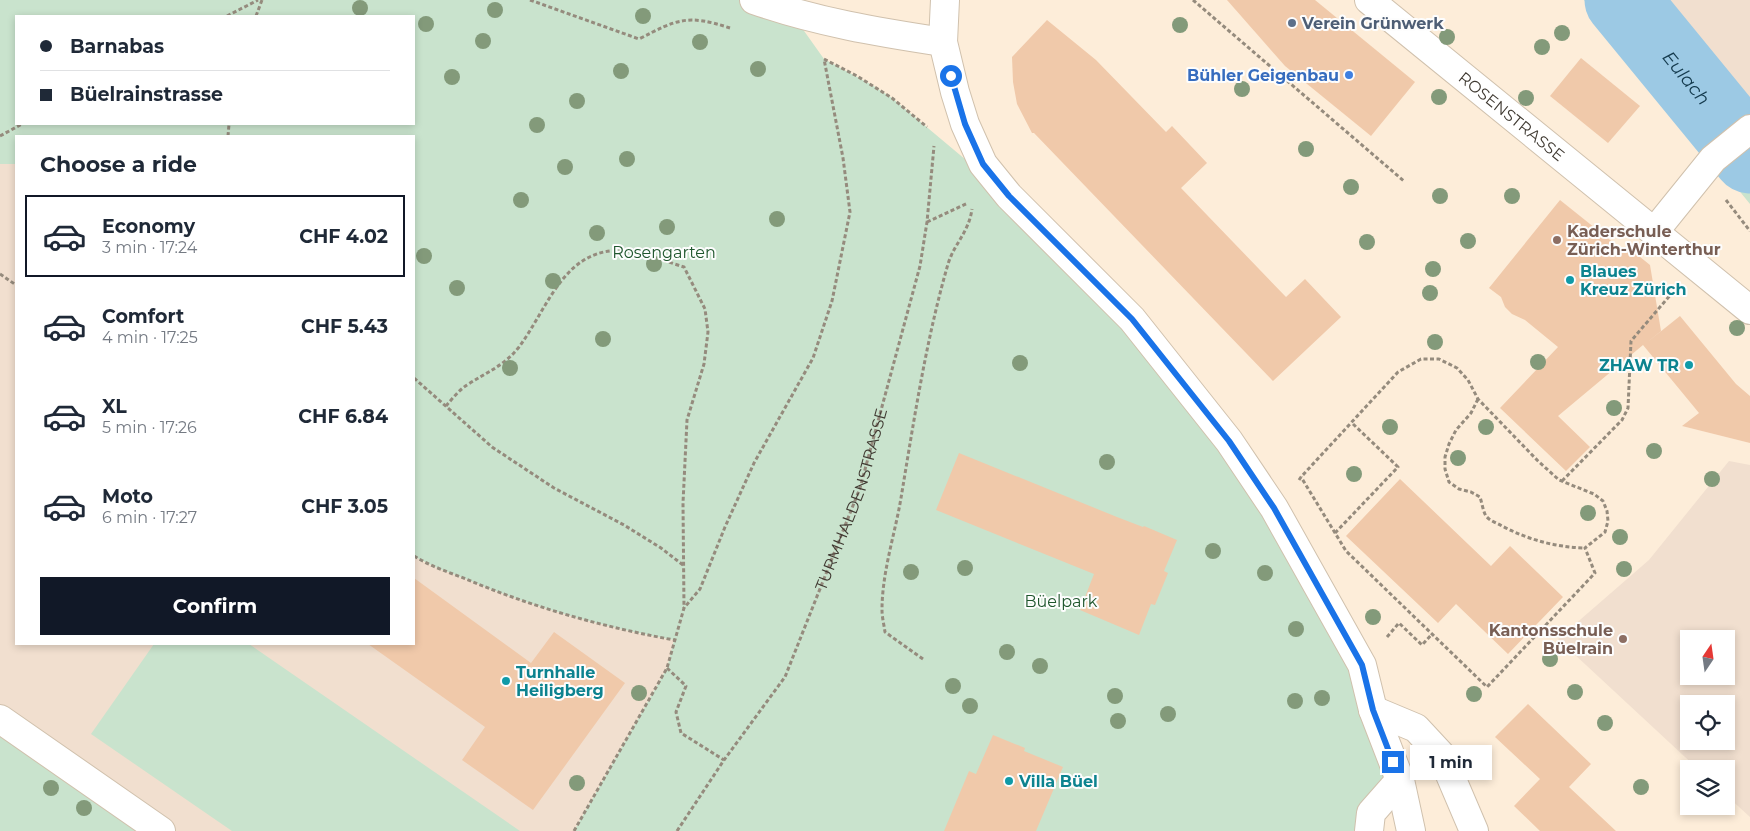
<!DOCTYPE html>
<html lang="en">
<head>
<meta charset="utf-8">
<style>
  body { margin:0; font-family:Montserrat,sans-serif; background:#f6f6f7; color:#1f2937; height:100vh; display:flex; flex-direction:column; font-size:19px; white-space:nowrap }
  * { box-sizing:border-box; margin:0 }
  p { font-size:16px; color:#747a83 }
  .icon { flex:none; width:28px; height:28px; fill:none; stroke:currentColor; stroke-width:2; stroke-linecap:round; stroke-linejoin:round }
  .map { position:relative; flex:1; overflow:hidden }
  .side { position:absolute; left:15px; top:135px; width:400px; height:510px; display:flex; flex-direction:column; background:#fff; border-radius:0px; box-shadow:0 2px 8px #0003 }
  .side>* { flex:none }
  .top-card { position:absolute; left:15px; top:15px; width:400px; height:110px; border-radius:0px; box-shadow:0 2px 8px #0003; display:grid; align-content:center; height:110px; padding:0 25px; background:#fff }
  .needle { width:32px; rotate:13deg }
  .controls { position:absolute; left:1680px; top:630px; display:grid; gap:10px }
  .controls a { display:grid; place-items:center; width:55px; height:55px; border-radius:0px; background:#fff; box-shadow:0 2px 8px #0003; font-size:25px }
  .end { position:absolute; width:22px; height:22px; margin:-11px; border:6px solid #1a73e8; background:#fff; box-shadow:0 0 0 2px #fff }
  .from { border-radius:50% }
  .bubble { position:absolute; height:35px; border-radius:0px; background:#fff; box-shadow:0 2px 8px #0003; font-size:16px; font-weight:700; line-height:35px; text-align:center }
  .top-card b { display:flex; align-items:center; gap:18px; height:48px; font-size:19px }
  .top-card b+b { border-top:1px solid #e0e1e3 }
  .top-card i { width:12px; height:12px; background:#1f2937 }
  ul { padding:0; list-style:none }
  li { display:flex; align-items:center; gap:15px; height:82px; margin:0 10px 8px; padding:0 15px; border:2px solid transparent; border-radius:0px }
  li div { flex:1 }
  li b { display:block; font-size:19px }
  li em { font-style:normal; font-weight:700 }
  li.current { border-color:#111827 }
  li>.icon { width:45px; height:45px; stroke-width:1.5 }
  h2 { padding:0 25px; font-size:22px; line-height:60px }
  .action { display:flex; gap:10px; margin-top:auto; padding:10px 25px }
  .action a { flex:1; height:58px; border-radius:0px; background:#111827; color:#fff; font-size:20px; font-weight:700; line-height:58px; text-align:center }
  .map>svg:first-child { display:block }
  .education { fill:#f1dfcf; fill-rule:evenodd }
  .green { fill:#c9e3cd; fill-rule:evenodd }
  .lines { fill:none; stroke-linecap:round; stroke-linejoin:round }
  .river { stroke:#9cc9e4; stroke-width:75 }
  .building { fill:#f0c9aa }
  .minor-casing { stroke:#d0c1ad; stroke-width:30 }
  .path { stroke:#958b7d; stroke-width:3; stroke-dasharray:4 2.5; stroke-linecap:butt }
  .minor { stroke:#fff; stroke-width:28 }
  .tree { fill:#839a7a }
  .route { stroke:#1a73e8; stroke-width:6 }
  .service-dot { fill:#5c6f8a; stroke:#fdfdfd; stroke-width:2 }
  .shop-dot { fill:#3f7fe0; stroke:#fdfdfd; stroke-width:2 }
  .education-dot { fill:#8d6e63; stroke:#fdfdfd; stroke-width:2 }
  .culture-dot { fill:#0f9aa8; stroke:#fdfdfd; stroke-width:2 }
  .labels { text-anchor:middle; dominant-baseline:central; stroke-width:4; stroke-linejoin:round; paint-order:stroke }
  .service-label { font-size:16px; font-weight:bold; fill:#4e5e75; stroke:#fdfdfd; text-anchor:start }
  .shop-label { font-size:16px; font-weight:bold; fill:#366cbe; stroke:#fdfdfd; text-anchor:end }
  .street-label { font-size:16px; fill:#3f3931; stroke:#fdfdfd }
  .education-label { font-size:16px; font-weight:bold; fill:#785e54; stroke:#fdfdfd; text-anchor:start }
  .park-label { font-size:16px; fill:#1f562d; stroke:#fdfdfd }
  .culture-label { font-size:16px; font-weight:bold; fill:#0d838f; stroke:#fdfdfd; text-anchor:start }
  .water-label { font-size:18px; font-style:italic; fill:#13394c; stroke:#fdfdfd }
</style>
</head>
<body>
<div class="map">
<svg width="1750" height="831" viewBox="0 0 1750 831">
  <rect width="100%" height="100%" fill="#fdedd9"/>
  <!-- education -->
  <g class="education">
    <polygon points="1647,0 1750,0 1750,111 1738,96 1730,102"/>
    <polygon points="0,164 16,164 16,644 414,644 414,556 423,562 553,610 640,634 674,640 667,668 574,831 161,831 0,719"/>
    <path d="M 1729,461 L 1750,465 L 1750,817 L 1726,795 L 1726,769 L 1698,769 L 1558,639 L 1649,560 ZM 1689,639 L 1726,639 L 1726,676 L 1689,676 ZM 1689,704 L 1726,704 L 1726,741 L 1689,741 Z"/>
  </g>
  <!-- green -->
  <g class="green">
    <path d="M 0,0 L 754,0 L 792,14 L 824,59 L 872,85 L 892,98 L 1009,196 L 1229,441 L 1362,665 L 1400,780 L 1369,831 L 574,831 L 667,668 L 674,640 C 603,627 532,607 466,579 C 448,572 430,566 414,556 L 414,136 L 16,136 L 16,164 L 0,164 ZM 16,16 L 414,16 L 414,124 L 16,124 Z"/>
    <polygon points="1584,0 1647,0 1730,102 1738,96 1750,111 1750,204"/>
    <polygon points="154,644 249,644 520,831 232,831 91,734"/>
    <polygon points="0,719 161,831 0,831"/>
  </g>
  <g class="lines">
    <!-- river -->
    <path class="river" id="s1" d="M 1622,0 L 1750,156"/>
  </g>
  <!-- building -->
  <g class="building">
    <polygon points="1227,0 1315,0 1415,82 1371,136 1285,66"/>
    <polygon points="1047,20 1096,60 1166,132 1172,126 1207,163 1181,188 1286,297 1305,279 1341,317 1273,381 1034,133 1032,133 1017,104 1013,82 1012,57"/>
    <polygon points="1581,58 1640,106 1608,143 1550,96"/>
    <polygon points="1560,200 1625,252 1629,248 1650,265 1661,331 1645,344 1680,316 1736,384 1750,396 1750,443 1682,426 1699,413 1643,345 1558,416 1590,447 1566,471 1500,408 1558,347 1525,320 1512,314 1505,307 1501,297 1489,288"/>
    <polygon points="959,453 1117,517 1143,527 1144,526 1177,540 1164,571 1168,573 1155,605 1151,604 1139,635 1080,610 1094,574 936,510"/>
    <polygon points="1400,479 1491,566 1510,546 1563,597 1508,654 1456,604 1438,623 1346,536"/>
    <polygon points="414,578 531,663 554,632 625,683 533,810 462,760 485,727 368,644 414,644"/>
    <polygon points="1528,704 1591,764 1569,787 1616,831 1540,831 1514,806 1540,779 1495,737"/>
    <polygon points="993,735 1025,748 1024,751 1063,767 1036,831 944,831 969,771 976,774"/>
  </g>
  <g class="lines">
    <!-- minor casing -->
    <g class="minor-casing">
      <g id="minor">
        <path d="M 754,0 C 817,22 877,32 943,42"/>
        <polyline points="945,0 943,42 955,92 965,124 983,164 1009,196 1132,319 1229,441 1274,508 1362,665 1373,710 1400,780 1411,831"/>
        <path id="s3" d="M 1369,0 L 1750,310"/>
        <polyline points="1654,232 1713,159 1750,129"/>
        <polyline points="1373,710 1416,728 1442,756 1474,831"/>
        <polyline points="0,719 161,831"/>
        <polyline points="1369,831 1371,813 1400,780"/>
      </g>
    </g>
    <!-- path -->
    <g class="path">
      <path d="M 530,0 L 639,39 C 678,19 687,14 730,28"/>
      <polyline points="1193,0 1405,182"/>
      <polyline points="227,16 258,0"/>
      <polyline points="256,16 262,0"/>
      <polyline points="824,59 857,76 892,98 927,127"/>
      <polyline points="0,136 22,124"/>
      <polyline points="228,136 229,124"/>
      <polyline points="1726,200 1750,231"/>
      <polyline points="927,222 968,203"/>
      <polyline points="0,274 16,285"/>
      <polyline points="414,378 492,447 554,488 624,525 661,548 683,565"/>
      <path d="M 1478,399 L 1471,413 L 1456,430 L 1449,444 L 1445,457 L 1445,469 L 1449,482 L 1459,489 L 1471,492 L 1480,497 C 1482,503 1483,511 1486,516 C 1490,521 1497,523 1502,526 C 1529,540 1555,547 1585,548"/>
      <path d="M 446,406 C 452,399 459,390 467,385 C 487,372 504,366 519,347 C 550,305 565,244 629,251 C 647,253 667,262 684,267 L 705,309 L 708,332 L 704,364 L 687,420 L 683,503 L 684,608"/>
      <polyline points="1299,480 1301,477 1398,372 1421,359 1439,359 1457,368 1468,380 1478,399 1538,461 1559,480 1594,494 1603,501 1607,511 1608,521 1605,532 1585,548 1595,573 1487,687 1346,551 1301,477"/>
      <polyline points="1562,481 1622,420 1628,408 1631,341 1672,293"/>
      <polyline points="1335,533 1398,467 1352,423"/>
      <path d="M 414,556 C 430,566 448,572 466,579 C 532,607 603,627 674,640"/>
      <polyline points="1387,637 1399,623 1422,645 1432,634"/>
      <path d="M 923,659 L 885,632 C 884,625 882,617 882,610 C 882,572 895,534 901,498 C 914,420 926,340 948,264 C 954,244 969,232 972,209"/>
      <polyline points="667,668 686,686 676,712 681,733 724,760"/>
      <polyline points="574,831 667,668 684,608 700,589 725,527 754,463 813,358 832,301 850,212 843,158 824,59"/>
      <path id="s2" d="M 677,831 L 724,760 L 785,677 L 860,488 L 920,266 L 927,222 L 934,146"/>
    </g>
    <!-- minor -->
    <use href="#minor" class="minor"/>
  </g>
  <!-- trees -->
  <g class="tree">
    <circle cx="360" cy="8" r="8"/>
    <circle cx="495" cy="10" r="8"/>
    <circle cx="643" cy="16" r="8"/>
    <circle cx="426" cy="24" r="8"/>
    <circle cx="1180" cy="25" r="8"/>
    <circle cx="1562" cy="33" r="8"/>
    <circle cx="1447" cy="37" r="8"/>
    <circle cx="483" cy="41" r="8"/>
    <circle cx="700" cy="42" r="8"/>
    <circle cx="1542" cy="47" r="8"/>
    <circle cx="758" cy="69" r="8"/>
    <circle cx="621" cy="71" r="8"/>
    <circle cx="452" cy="77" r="8"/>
    <circle cx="1242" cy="89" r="8"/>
    <circle cx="1439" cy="97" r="8"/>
    <circle cx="1526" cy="98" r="8"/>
    <circle cx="577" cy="101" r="8"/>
    <circle cx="537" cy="125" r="8"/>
    <circle cx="1306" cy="149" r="8"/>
    <circle cx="627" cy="159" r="8"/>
    <circle cx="565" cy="167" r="8"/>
    <circle cx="1351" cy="187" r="8"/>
    <circle cx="1440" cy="196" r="8"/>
    <circle cx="1512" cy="196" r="8"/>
    <circle cx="521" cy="200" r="8"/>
    <circle cx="777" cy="219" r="8"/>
    <circle cx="667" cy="227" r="8"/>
    <circle cx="597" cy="233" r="8"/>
    <circle cx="1468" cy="241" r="8"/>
    <circle cx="1367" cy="242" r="8"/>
    <circle cx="424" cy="256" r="8"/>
    <circle cx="654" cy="264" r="8"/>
    <circle cx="1433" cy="269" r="8"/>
    <circle cx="553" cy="281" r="8"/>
    <circle cx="457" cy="288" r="8"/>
    <circle cx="1430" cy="293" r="8"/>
    <circle cx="1737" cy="328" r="8"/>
    <circle cx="603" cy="339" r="8"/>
    <circle cx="1435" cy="342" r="8"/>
    <circle cx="1538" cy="362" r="8"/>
    <circle cx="1020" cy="363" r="8"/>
    <circle cx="510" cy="368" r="8"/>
    <circle cx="1614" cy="408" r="8"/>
    <circle cx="1390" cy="427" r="8"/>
    <circle cx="1486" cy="427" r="8"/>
    <circle cx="1654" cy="451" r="8"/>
    <circle cx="1458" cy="458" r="8"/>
    <circle cx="1107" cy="462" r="8"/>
    <circle cx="1354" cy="474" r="8"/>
    <circle cx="1712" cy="479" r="8"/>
    <circle cx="1588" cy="513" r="8"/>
    <circle cx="1620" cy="537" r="8"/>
    <circle cx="1213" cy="551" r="8"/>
    <circle cx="965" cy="568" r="8"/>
    <circle cx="1624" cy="569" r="8"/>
    <circle cx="911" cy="572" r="8"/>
    <circle cx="1265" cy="573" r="8"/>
    <circle cx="1373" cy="617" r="8"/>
    <circle cx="1296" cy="629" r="8"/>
    <circle cx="1007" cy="652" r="8"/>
    <circle cx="1550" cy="659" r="8"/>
    <circle cx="1040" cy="666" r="8"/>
    <circle cx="953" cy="686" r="8"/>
    <circle cx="1575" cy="692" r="8"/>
    <circle cx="639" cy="693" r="8"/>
    <circle cx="1474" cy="694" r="8"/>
    <circle cx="1115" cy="696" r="8"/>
    <circle cx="1322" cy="698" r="8"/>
    <circle cx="1295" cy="701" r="8"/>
    <circle cx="970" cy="706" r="8"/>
    <circle cx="1168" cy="714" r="8"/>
    <circle cx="1118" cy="721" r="8"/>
    <circle cx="1605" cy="723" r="8"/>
    <circle cx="577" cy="783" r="8"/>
    <circle cx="1641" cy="787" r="8"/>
    <circle cx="51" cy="788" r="8"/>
    <circle cx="84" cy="808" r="8"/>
  </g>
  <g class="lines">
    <!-- route -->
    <polyline class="route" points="951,76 965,124 983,164 1009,196 1132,319 1229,441 1274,508 1362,665 1373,710 1393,762"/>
  </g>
  <!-- markers -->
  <circle class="service-dot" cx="1292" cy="23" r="5"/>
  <circle class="shop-dot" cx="1349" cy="75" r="5"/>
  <g class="education-dot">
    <circle cx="1557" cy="240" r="5"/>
    <circle cx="1623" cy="639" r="5"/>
  </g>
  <g class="culture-dot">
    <circle cx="1570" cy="280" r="5"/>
    <circle cx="1689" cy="365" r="5"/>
    <circle cx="506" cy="681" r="5"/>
    <circle cx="1009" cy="781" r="5"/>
  </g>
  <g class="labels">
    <!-- service labels -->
    <g class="service-label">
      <text x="1302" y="23">Verein Grünwerk</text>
    </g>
    <!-- shop labels -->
    <g class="shop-label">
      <text x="1339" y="75">Bühler Geigenbau</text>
    </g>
    <!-- street labels -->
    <g class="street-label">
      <text stroke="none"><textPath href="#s3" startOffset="184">ROSENSTRASSE</textPath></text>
      <text stroke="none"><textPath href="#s2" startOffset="378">TURMHALDENSTRASSE</textPath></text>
    </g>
    <!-- education labels -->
    <g class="education-label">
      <text x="1567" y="231">Kaderschule<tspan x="1567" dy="18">Zürich-Winterthur</tspan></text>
      <text x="1613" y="630" text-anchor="end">Kantonsschule<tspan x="1613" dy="18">Büelrain</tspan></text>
    </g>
    <!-- park labels -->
    <g class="park-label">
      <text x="664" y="252">Rosengarten</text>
      <text x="1061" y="601">Büelpark</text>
    </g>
    <!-- culture labels -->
    <g class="culture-label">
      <text x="1580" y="271">Blaues<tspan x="1580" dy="18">Kreuz Zürich</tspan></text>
      <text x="1679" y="365" text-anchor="end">ZHAW TR</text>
      <text x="516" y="672">Turnhalle<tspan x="516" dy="18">Heiligberg</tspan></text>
      <text x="1019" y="781">Villa Büel</text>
    </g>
    <!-- water labels -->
    <g class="water-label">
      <text stroke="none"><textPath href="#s1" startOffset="101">Eulach</textPath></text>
    </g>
  </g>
</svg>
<div class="controls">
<a><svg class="needle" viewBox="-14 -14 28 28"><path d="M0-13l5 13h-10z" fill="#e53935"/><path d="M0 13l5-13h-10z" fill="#747a83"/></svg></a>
<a><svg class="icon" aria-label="locate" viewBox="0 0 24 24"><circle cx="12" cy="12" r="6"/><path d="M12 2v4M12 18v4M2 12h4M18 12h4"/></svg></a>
<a><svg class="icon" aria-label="layers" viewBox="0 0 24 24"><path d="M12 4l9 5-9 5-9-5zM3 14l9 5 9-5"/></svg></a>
</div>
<i class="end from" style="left:951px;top:76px"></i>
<i class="end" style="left:1393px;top:762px"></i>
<div class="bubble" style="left:1410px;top:745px;width:82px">1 min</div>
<div class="top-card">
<b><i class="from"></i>Barnabas</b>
<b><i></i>Büelrainstrasse</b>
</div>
<section class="side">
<h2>Choose a ride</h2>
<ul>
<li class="current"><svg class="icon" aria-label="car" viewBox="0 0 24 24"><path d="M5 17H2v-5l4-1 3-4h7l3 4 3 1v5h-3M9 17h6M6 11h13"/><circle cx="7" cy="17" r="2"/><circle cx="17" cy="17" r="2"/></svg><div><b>Economy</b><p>3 min · 17:24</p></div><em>CHF 4.02</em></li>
<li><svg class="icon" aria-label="car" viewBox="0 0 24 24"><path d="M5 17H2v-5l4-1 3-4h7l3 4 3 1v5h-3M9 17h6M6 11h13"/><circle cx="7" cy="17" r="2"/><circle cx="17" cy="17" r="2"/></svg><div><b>Comfort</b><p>4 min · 17:25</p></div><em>CHF 5.43</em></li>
<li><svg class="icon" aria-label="car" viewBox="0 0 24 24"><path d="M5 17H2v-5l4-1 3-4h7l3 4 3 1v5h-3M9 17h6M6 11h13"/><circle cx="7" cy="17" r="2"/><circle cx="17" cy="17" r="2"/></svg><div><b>XL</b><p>5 min · 17:26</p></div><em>CHF 6.84</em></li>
<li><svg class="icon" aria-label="car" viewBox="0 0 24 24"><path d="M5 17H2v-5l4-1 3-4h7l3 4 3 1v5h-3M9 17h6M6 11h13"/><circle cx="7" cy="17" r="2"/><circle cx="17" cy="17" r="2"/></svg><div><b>Moto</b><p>6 min · 17:27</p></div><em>CHF 3.05</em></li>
</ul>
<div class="action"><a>Confirm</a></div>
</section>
</div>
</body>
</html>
